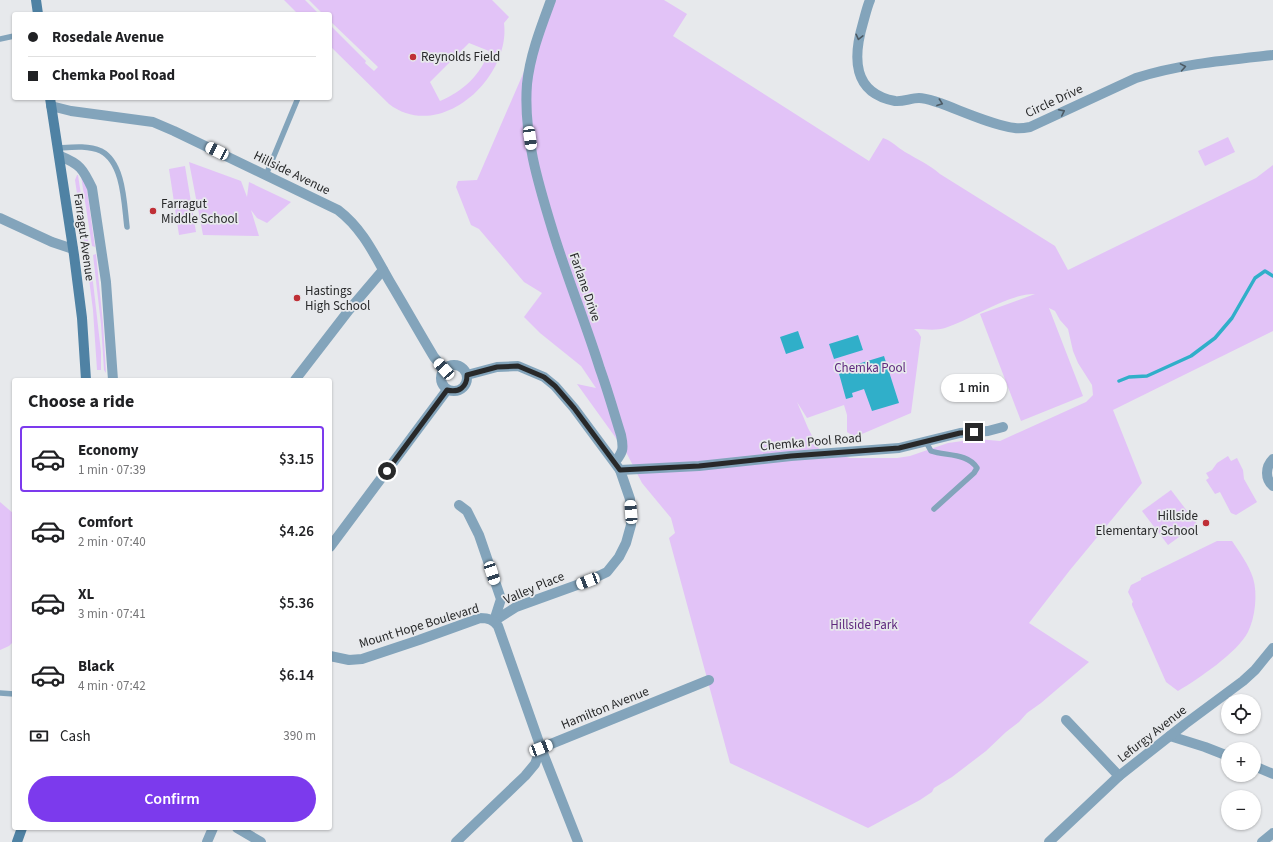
<!DOCTYPE html>
<html lang="en">
<head>
<meta charset="utf-8">
<style>
  body { margin:0; font-family:"Source Sans 3",sans-serif; background:#f6f6f6; color:#202124; height:100vh; display:flex; flex-direction:column; font-size:15px; white-space:nowrap }
  * { box-sizing:border-box; margin:0 }
  p { font-size:13px; color:#757577 }
  .icon { flex:none; width:22px; height:22px; fill:none; stroke:currentColor; stroke-width:2; stroke-linecap:round; stroke-linejoin:round }
  .map { position:relative; flex:1; overflow:hidden }
  .sheet { position:absolute; left:12px; top:378px; width:320px; height:452px; display:flex; flex-direction:column; background:#fff; border-radius:4px; box-shadow:0 1px 3px #0004 }
  .sheet>* { flex:none }
  .top-card { position:absolute; left:12px; top:12px; width:320px; height:88px; border-radius:4px; box-shadow:0 1px 3px #0004; display:grid; align-content:center; height:88px; padding:0 16px; background:#fff }
  .tools { position:absolute; left:1221px; top:694px; display:grid; gap:8px }
  .tools a { display:grid; place-items:center; width:40px; height:40px; border-radius:50%; background:#fff; box-shadow:0 1px 3px #0004; font-size:20px }
  .end { position:absolute; width:18px; height:18px; margin:-9px; border:5px solid #28292a; background:#fff; box-shadow:0 0 0 2px #fff }
  .from { border-radius:50% }
  .bubble { position:absolute; height:28px; border-radius:14px; background:#fff; box-shadow:0 1px 3px #0004; font-size:13px; font-weight:600; line-height:28px; text-align:center }
  .car { position:absolute; width:12px; height:24px; margin:-12px -6px; border-radius:5px; box-shadow:0 0 3px 1px #0007; background:linear-gradient(#fff 24%,#345 0 40%,#fff 0 76%,#345 0 86%,#fff 0) }
  .top-card b { display:flex; align-items:center; gap:14px; height:38px; font-size:15px }
  .top-card b+b { border-top:1px solid #e0e0e0 }
  .top-card i { width:10px; height:10px; background:#202124 }
  ul { padding:0; list-style:none }
  li { display:flex; align-items:center; gap:12px; height:66px; margin:0 8px 6px; padding:0 8px; border:2px solid transparent; border-radius:4px }
  li div { flex:1 }
  li b { display:block; font-size:15px }
  li em { font-style:normal; font-weight:600 }
  li.active { border-color:#7c3aed }
  li>.icon { width:36px; height:36px; stroke-width:1.5 }
  h2 { padding:0 16px; font-size:18px; line-height:48px }
  .pay { display:flex; align-items:center; gap:10px; height:44px; padding:0 16px; font-size:15px }
  .pay p { margin-inline-start:auto }
  .button { display:flex; gap:8px; margin-top:auto; padding:8px 16px }
  .button a { flex:1; height:46px; border-radius:24px; background:#7c3aed; color:#fff; font-size:16px; font-weight:600; line-height:46px; text-align:center }
  .map>svg:first-child { display:block }
  .green { fill:#e2c3f7; fill-rule:evenodd }
  .water { fill:#30afc9 }
  .lines { fill:none; stroke-linecap:round; stroke-linejoin:round }
  .stream { stroke:#30afc9; stroke-width:3.5 }
  .service { stroke:#83a4bb; stroke-width:5.5 }
  .minor { stroke:#83a4bb; stroke-width:10 }
  .secondary { stroke:#4f82a4; stroke-width:10 }
  .oneway { stroke:#4c5a64 }
  .route { stroke:#28292a; stroke-width:5 }
  .poi-dot { fill:#bf2f36; stroke:#e7e9ec; stroke-width:1.5 }
  .labels { text-anchor:middle; dominant-baseline:central; stroke-width:3.5; stroke-linejoin:round; paint-order:stroke }
  .poi-label { font-size:13px; fill:#28292a; stroke:#e7e9ec; text-anchor:start }
  .street-label { font-size:13px; fill:#28292a; stroke:#e7e9ec }
  .park-label { font-size:13px; fill:#5f297e; stroke:#e7e9ec }
</style>
</head>
<body>
<div class="map">
<svg width="1273" height="842" viewBox="0 0 1273 842">
  <rect width="100%" height="100%" fill="#e7e9ec"/>
  <!-- green -->
  <g class="green">
    <polygon points="284,0 305,0 319,14 298,14"/>
    <path d="M 309,0 L 492,0 L 509,17 L 504,23 C 511,78 440,143 389,104 L 330,46 L 330,25 L 366,61 L 365,63 L 374,71 L 378,67 L 330,21 L 330,14 L 323,14 ZM 469,43 L 489,51 C 481,75 462,92 440,101 L 430,82 Z"/>
    <path d="M 555,0 L 664,0 L 687,14 L 673,36 L 869,161 L 883,138 C 892,141 897,147 905,152 C 917,159 930,165 940,174 L 1055,246 L 1068,270 L 1256,178 L 1273,165 L 1273,331 L 1113,410 L 1142,483 L 1070,570 L 1029,623 L 1089,662 L 1041,703 L 1027,713 L 1019,722 L 1006,732 L 986,751 L 952,777 L 934,788 L 932,792 L 920,800 L 868,828 L 730,763 L 669,538 L 675,533 L 671,518 L 642,483 L 626,452 L 577,384 L 596,388 L 581,366 L 540,333 L 524,317 L 542,293 L 524,282 L 479,229 L 471,225 L 456,187 L 458,181 L 477,180 ZM 1035,294 L 980,314 L 1021,421 L 1083,396 L 1049,308 L 1055,311 L 1060,320 L 1068,329 L 1073,351 L 1078,363 L 1092,385 L 1093,395 L 1086,402 L 1000,441 L 977,439 L 948,443 L 910,456 L 897,458 L 850,458 L 819,449 L 808,428 L 797,402 L 807,418 L 844,405 L 847,415 L 847,432 L 855,437 L 911,413 L 921,337 L 918,332 L 914,329 C 924,329 936,331 945,328 C 973,319 1006,294 1035,294 Z"/>
    <polygon points="1228,137 1235,152 1205,166 1198,151"/>
    <polygon points="189,162 241,181 247,197 249,182 291,202 267,223 257,218 251,210 259,236 203,235"/>
    <polygon points="185,166 196,232 179,235 169,169"/>
    <polygon points="77,175 78,175 89,247 85,248 75,180"/>
    <polygon points="81,176 86,183 95,247 92,246"/>
    <polygon points="96,254 103,323 106,373 104,370 101,324 93,255"/>
    <polygon points="86,256 90,256 101,352 101,370 97,370 93,310"/>
    <polygon points="1228,456 1231,461 1237,458 1243,470 1244,479 1257,502 1236,515 1231,513 1220,492 1215,494 1206,480 1209,478 1206,473 1212,470 1217,463"/>
    <polygon points="1171,490 1197,524 1168,545 1142,511"/>
    <polygon points="0,502 14,514 14,641 9,646 0,650"/>
    <path d="M 1217,541 L 1232,541 C 1240,553 1249,565 1253,578 C 1258,594 1255,618 1248,632 C 1237,653 1198,679 1178,691 L 1166,682 L 1132,605 L 1132,603 L 1133,602 L 1128,592 L 1131,585 L 1141,580 L 1141,578 Z"/>
  </g>
  <!-- water -->
  <g class="water">
    <polygon points="798,331 804,348 786,354 780,337"/>
    <polygon points="858,335 863,350 834,359 829,344"/>
    <polygon points="884,356 899,403 872,411 864,389 852,393 853,397 846,399 838,370"/>
  </g>
  <g class="lines">
    <!-- stream -->
    <polyline class="stream" points="1119,381 1129,377 1147,376 1191,356 1215,338 1232,318 1255,278 1265,271 1273,276"/>
    <!-- service -->
    <g class="service">
      <polyline points="0,39 14,36"/>
      <path d="M 58,148 C 72,147 88,145 101,151 C 124,163 124,204 127,227"/>
      <polyline points="266,175 298,98"/>
      <path d="M 926,442 L 931,451 C 946,456 968,453 977,468 L 974,473 L 934,509"/>
      <polyline points="0,693 14,694"/>
    </g>
    <!-- minor -->
    <g class="minor">
      <path d="M 551,0 C 541,27 530,55 527,84 C 523,136 539,186 554,235 C 568,280 586,324 600,369 C 608,391 614,413 621,435 C 624,449 623,452 615,462"/>
      <path d="M 870,0 C 867,7 865,16 863,23 C 853,57 852,93 895,101 C 903,102 911,98 919,98 C 926,98 933,101 940,103 C 962,111 992,125 1015,128 C 1020,129 1025,128 1030,127 L 1136,78 C 1180,64 1227,60 1273,55"/>
      <path d="M 51,106 L 71,111 L 153,122 L 174,131 L 338,210 C 363,229 375,256 390,282 C 405,307 419,332 434,357 L 444,369"/>
      <path d="M 60,156 C 80,164 83,169 92,188 L 106,282 L 113,380"/>
      <polyline points="0,218 52,242 73,249"/>
      <circle cx="454" cy="378" r="13"/>
      <polyline points="467,375 497,367 518,366 544,377 555,386 574,408 620,470 630,499 631,525 626,543 619,557 607,572 588,581 516,607 494,621"/>
      <polyline points="295,380 349,310 383,270"/>
      <path d="M 1273,459 C 1265,467 1265,479 1273,486"/>
      <polyline points="620,470 699,466 791,456 899,448 960,433 988,431 1003,427"/>
      <polyline points="459,505 467,511 479,535 501,599 494,621"/>
      <polyline points="330,547 447,390"/>
      <path d="M 330,656 L 349,660 L 362,659 L 419,640 L 480,618 C 489,618 493,620 498,626 L 541,748 L 578,842"/>
      <polyline points="1066,720 1119,776"/>
      <polyline points="1170,736 1205,747 1228,756"/>
      <polyline points="1254,766 1273,774"/>
      <polyline points="237,828 261,842"/>
      <polyline points="207,842 213,828"/>
      <polyline points="456,842 525,776 535,764 541,748 709,680"/>
      <polyline points="1049,842 1119,776 1185,724 1243,681 1255,670 1273,648"/>
      <polyline points="1262,842 1273,833"/>
    </g>
    <!-- secondary -->
    <g class="secondary">
      <polyline points="36,0 38,14"/>
      <polyline points="50,98 74,255 82,318 86,380"/>
      <polyline points="17,842 22,828"/>
    </g>
  </g>
  <!-- one-way arrows -->
  <defs><path id="oneway-chevron" d="M-2-3.5L2.5 0L-2 3.5" fill="none" stroke-width="1.6" stroke-linecap="round" stroke-linejoin="round"/></defs>
  <g class="oneway">
    <use href="#oneway-chevron" transform="translate(859 37) rotate(104)"/>
    <use href="#oneway-chevron" transform="translate(1183 67) rotate(-10)"/>
    <use href="#oneway-chevron" transform="translate(940 103) rotate(20)"/>
    <use href="#oneway-chevron" transform="translate(1062 112) rotate(-26)"/>
  </g>
  <g class="lines">
    <!-- route -->
    <path class="route" d="M 387,471 L 447,390 C 459,393 467,387 467,375 L 497,367 L 518,366 L 544,377 L 555,386 L 574,408 L 620,470 L 699,466 L 791,456 L 899,448 L 960,433 L 974,432"/>
  </g>
  <!-- markers -->
  <g class="poi-dot">
    <circle cx="413" cy="57" r="4"/>
    <circle cx="153" cy="211" r="4"/>
    <circle cx="297" cy="298" r="4"/>
    <circle cx="1206" cy="523" r="4"/>
  </g>
  <g class="labels">
    <!-- poi labels -->
    <g class="poi-label">
      <text x="421" y="57">Reynolds Field</text>
      <text x="161" y="204">Farragut<tspan x="161" dy="15">Middle School</tspan></text>
      <text x="305" y="291">Hastings<tspan x="305" dy="15">High School</tspan></text>
      <text x="1198" y="516" text-anchor="end">Hillside<tspan x="1198" dy="15">Elementary School</tspan></text>
    </g>
    <!-- street labels -->
    <g class="street-label">
      <text transform="translate(1054 101) rotate(-25)">Circle Drive</text>
      <text transform="translate(292 173) rotate(26)">Hillside Avenue</text>
      <text transform="translate(84 237) rotate(82)">Farragut Avenue</text>
      <text transform="translate(585 287) rotate(71)">Farlane Drive</text>
      <text transform="translate(811 442) rotate(-5)">Chemka Pool Road</text>
      <text transform="translate(534 588) rotate(-23)">Valley Place</text>
      <text transform="translate(419 626) rotate(-17)">Mount Hope Boulevard</text>
      <text transform="translate(605 708) rotate(-22)">Hamilton Avenue</text>
      <text transform="translate(1152 734) rotate(-38)">Lefurgy Avenue</text>
    </g>
    <!-- park labels -->
    <g class="park-label">
      <text x="870" y="368">Chemka Pool</text>
      <text x="864" y="625">Hillside Park</text>
    </g>
  </g>
</svg>
<div class="tools">
<a><svg class="icon" aria-label="locate" viewBox="0 0 24 24"><circle cx="12" cy="12" r="6"/><path d="M12 2v4M12 18v4M2 12h4M18 12h4"/></svg></a>
<a>+</a>
<a>−</a>
</div>
<i class="end from" style="left:387px;top:471px"></i>
<i class="end" style="left:974px;top:432px"></i>
<div class="bubble" style="left:941px;top:374px;width:66px">1 min</div>
<i class="car" style="left:530px;top:138px;rotate:172deg"></i>
<i class="car" style="left:217px;top:151px;rotate:296deg"></i>
<i class="car" style="left:444px;top:369px;rotate:318deg"></i>
<i class="car" style="left:631px;top:512px;rotate:356deg"></i>
<i class="car" style="left:492px;top:573px;rotate:162deg"></i>
<i class="car" style="left:588px;top:581px;rotate:249deg"></i>
<i class="car" style="left:541px;top:748px;rotate:69deg"></i>
<div class="top-card">
<b><i class="from"></i>Rosedale Avenue</b>
<b><i></i>Chemka Pool Road</b>
</div>
<section class="sheet">
<h2>Choose a ride</h2>
<ul>
<li class="active"><svg class="icon" aria-label="car" viewBox="0 0 24 24"><path d="M5 17H2v-5l4-1 3-4h7l3 4 3 1v5h-3M9 17h6M6 11h13"/><circle cx="7" cy="17" r="2"/><circle cx="17" cy="17" r="2"/></svg><div><b>Economy</b><p>1 min · 07:39</p></div><em>$3.15</em></li>
<li><svg class="icon" aria-label="car" viewBox="0 0 24 24"><path d="M5 17H2v-5l4-1 3-4h7l3 4 3 1v5h-3M9 17h6M6 11h13"/><circle cx="7" cy="17" r="2"/><circle cx="17" cy="17" r="2"/></svg><div><b>Comfort</b><p>2 min · 07:40</p></div><em>$4.26</em></li>
<li><svg class="icon" aria-label="car" viewBox="0 0 24 24"><path d="M5 17H2v-5l4-1 3-4h7l3 4 3 1v5h-3M9 17h6M6 11h13"/><circle cx="7" cy="17" r="2"/><circle cx="17" cy="17" r="2"/></svg><div><b>XL</b><p>3 min · 07:41</p></div><em>$5.36</em></li>
<li><svg class="icon" aria-label="car" viewBox="0 0 24 24"><path d="M5 17H2v-5l4-1 3-4h7l3 4 3 1v5h-3M9 17h6M6 11h13"/><circle cx="7" cy="17" r="2"/><circle cx="17" cy="17" r="2"/></svg><div><b>Black</b><p>4 min · 07:42</p></div><em>$6.14</em></li>
</ul>
<div class="pay"><svg class="icon" aria-label="cash" viewBox="0 0 24 24"><path d="M3 7h18v10H3z"/><circle cx="12" cy="12" r="2"/></svg>Cash<p>390 m</p></div>
<div class="button"><a>Confirm</a></div>
</section>
</div>
</body>
</html>
